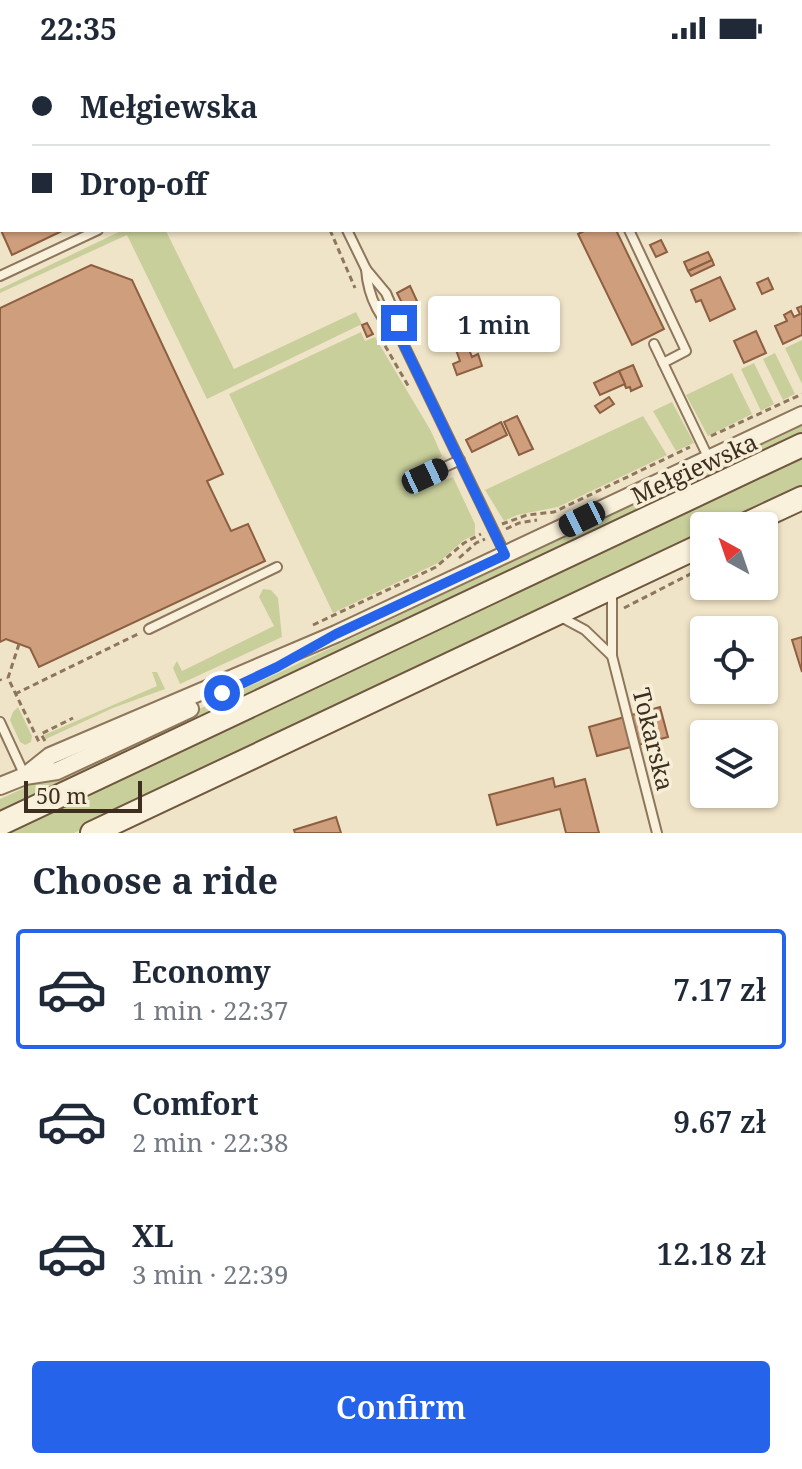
<!DOCTYPE html>
<html lang="en">
<head>
<meta charset="utf-8">
<style>
  body { margin:0; font-family:"Noto Serif",serif; background:#f6f6f7; color:#1f2937; height:100vh; display:flex; flex-direction:column; font-size:30px; white-space:nowrap }
  * { box-sizing:border-box; margin:0 }
  p { font-size:26px; color:#747a83 }
  .icon { flex:none; width:44px; height:44px; fill:none; stroke:currentColor; stroke-width:2; stroke-linecap:round; stroke-linejoin:round }
  .map { position:relative; height:777px; overflow:hidden }
  .side { display:flex; flex-direction:column; background:#fff; flex:1 }
  .side>* { flex:none }
  .hud { position:absolute; left:0px; top:0px; width:802px; height:176px; box-shadow:0 2px 6px #0004; display:grid; align-content:center; height:176px; padding:0 32px; background:#fff }
  .needle { width:52px; rotate:320deg }
  .controls { position:absolute; left:690px; top:456px; display:grid; gap:16px }
  .controls a { display:grid; place-items:center; width:88px; height:88px; border-radius:8px; background:#fff; box-shadow:0 2px 6px #0004; font-size:40px }
  .scale { position:absolute; left:24px; bottom:20px; width:118px; box-sizing:border-box; padding-left:8px; border:4px solid #3d2e20; border-top:0; font-size:22px; line-height:28px; white-space:nowrap; color:#3d2e20; -webkit-text-stroke:6px #f7eed8; paint-order:stroke }
  .end { position:absolute; width:36px; height:36px; margin:-18px; border:10px solid #2563eb; background:#fff; box-shadow:0 0 0 4px #fff }
  .from { border-radius:50% }
  .bubble { position:absolute; height:56px; border-radius:8px; background:#fff; box-shadow:0 2px 6px #0004; font-size:26px; font-weight:600; line-height:56px; text-align:center }
  .car { position:absolute; width:24px; height:48px; margin:-24px -12px; border-radius:10px; box-shadow:0 0 6px 2px #0007; background:linear-gradient(#222 24%,#8ab4d8 0 40%,#222 0 76%,#8ab4d8 0 86%,#222 0) }
  .hud b { display:flex; align-items:center; gap:28px; height:76px; font-size:30px }
  .hud b+b { border-top:2px solid #e0e1e3 }
  .hud i { width:20px; height:20px; background:#1f2937 }
  ul { padding:0; list-style:none }
  li { display:flex; align-items:center; gap:24px; height:120px; margin:0 16px 12px; padding:0 16px; border:4px solid transparent; border-radius:8px }
  li div { flex:1 }
  li b { display:block; font-size:30px }
  li em { font-style:normal; font-weight:600 }
  li.active { border-color:#2563eb }
  li>.icon { width:72px; height:72px; stroke-width:1.5 }
  h2 { padding:0 32px; font-size:36px; line-height:96px }
  .primary-button { display:flex; gap:16px; margin-top:auto; padding:16px 32px }
  .primary-button a { flex:1; height:92px; border-radius:8px; background:#2563eb; color:#fff; font-size:32px; font-weight:600; line-height:92px; text-align:center }
  .status { display:flex; justify-content:space-between; align-items:center; height:56px; padding:0 40px; background:#fff; direction:ltr }
  .status svg { height:22px; fill:currentColor }
  .map>svg:first-child { display:block }
  .green { fill:#c9cf9b }
  .building { fill:#cf9f7d; stroke:#8d5f41; stroke-width:2 }
  .lines { fill:none; stroke-linecap:round; stroke-linejoin:round }
  .lane-casing { stroke:#8d765c; stroke-width:12 }
  .street-casing { stroke:#8d765c; stroke-width:20 }
  .secondary-casing { stroke:#6f573f; stroke-width:26 }
  .path { stroke:#8d765c; stroke-width:3; stroke-dasharray:6 4; stroke-linecap:butt }
  .lane { stroke:#faf1dc; stroke-width:8 }
  .street { stroke:#faf1dc; stroke-width:16 }
  .secondary { stroke:#faf1dc; stroke-width:22 }
  .route { stroke:#2563eb; stroke-width:10 }
  .labels { text-anchor:middle; dominant-baseline:central; stroke-width:7; stroke-linejoin:round; paint-order:stroke }
  .street-label { font-size:24px; fill:#3d2e20; stroke:#f7eed8 }
</style>
</head>
<body>
<div class="status"><b>22:35</b><svg viewBox="0 0 49 12"><path d="M0 12V9h3v3zM5 12V6h3v6zM10 12V3h3v9zM15 12V0h3v12zM26 1h20v11H26zM47 4h2v5h-2z"/></svg></div>
<div class="map">
<svg width="802" height="777" viewBox="0 0 802 777">
  <rect width="100%" height="100%" fill="#f0e4c8"/>
  <!-- green -->
  <g class="green">
    <polygon points="123,174 166,175 234,313 356,256 362,268 207,343 127,179 0,237 0,233"/>
    <polygon points="361,276 365,285 375,281 431,375 442,400 417,414 425,431 453,421 475,468 475,479 464,484 438,507 333,557 229,338"/>
    <polygon points="802,284 802,328 785,292"/>
    <polygon points="775,297 795,338 783,344 763,303"/>
    <polygon points="754,307 774,348 761,355 741,313"/>
    <polygon points="732,317 752,358 708,380 686,339"/>
    <polygon points="672,346 694,387 676,395 653,355"/>
    <polygon points="643,360 667,399 558,451 517,459 504,465 485,434"/>
    <polygon points="802,368 802,381 0,759 0,743 272,620"/>
    <polygon points="802,400 802,432 723,470 704,470 704,479 142,745 74,777 5,777"/>
    <polygon points="263,533 271,534 278,542 282,581 180,628 173,612 177,605 182,615 274,570 259,541"/>
    <polygon points="152,616 157,616 165,633 113,652 46,683 44,679 157,630"/>
    <polygon points="18,651 32,680 31,686 25,689 20,686 10,664 13,656"/>
  </g>
  <!-- building -->
  <g class="building">
    <polygon points="0,0 203,0 204,2 2,2 2,174 64,174 12,199 0,172"/>
    <polygon points="565,0 598,0 599,2 566,2"/>
    <polygon points="598,0 632,0 628,2"/>
    <polygon points="800,136 802,136 802,172 800,169"/>
    <polygon points="586,174 616,174 664,273 632,289 578,178"/>
    <polygon points="661,184 667,196 656,201 650,189"/>
    <polygon points="708,196 712,204 688,215 684,206"/>
    <polygon points="712,204 714,209 691,220 688,215"/>
    <polygon points="91,209 132,224 223,418 207,425 231,475 248,468 265,505 39,611 30,592 6,583 0,586 0,252"/>
    <polygon points="720,221 735,253 710,265 701,244 696,246 691,234"/>
    <polygon points="768,222 773,233 762,238 757,227"/>
    <polygon points="410,230 417,245 404,251 397,237"/>
    <polygon points="802,250 802,279 783,288 775,270 787,265 784,259 791,255 794,261 800,258 797,252"/>
    <polygon points="456,262 472,301 478,298 482,310 457,319 453,308 460,305 446,266"/>
    <polygon points="367,267 373,278 367,281 362,269"/>
    <polygon points="756,275 766,297 744,307 734,285"/>
    <polygon points="633,309 642,330 631,335 630,331 626,332 619,315"/>
    <polygon points="619,315 625,328 600,339 594,327"/>
    <polygon points="609,341 614,348 600,357 595,350"/>
    <polygon points="517,360 533,393 519,399 504,366"/>
    <polygon points="501,366 507,379 472,396 466,384"/>
    <polygon points="802,581 802,616 792,584"/>
    <polygon points="660,651 668,681 597,700 589,671"/>
    <polygon points="553,722 555,731 585,723 599,777 566,777 560,753 497,769 489,739"/>
    <polygon points="336,761 341,777 295,777 294,774"/>
  </g>
  <g class="lines">
    <!-- lane casing -->
    <g class="lane-casing">
      <g id="lane">
        <polyline points="280,0 281,2"/>
        <polyline points="368,2 372,0"/>
        <polyline points="347,174 366,213 386,237 399,267 402,285 505,498"/>
        <polyline points="629,174 686,295 663,307"/>
        <path d="M 366,213 C 368,243 381,264 401,284"/>
        <polyline points="0,220 98,174"/>
        <polyline points="654,288 709,403"/>
        <polyline points="425,420 460,404"/>
        <polyline points="612,536 612,600 657,777"/>
        <polyline points="559,560 585,574 611,599"/>
        <polyline points="149,573 277,511"/>
        <polyline points="0,666 25,720"/>
      </g>
    </g>
    <!-- street casing -->
    <g class="street-casing">
      <g id="street">
        <polyline points="25,720 50,700 336,578 802,359"/>
        <polyline points="0,730 25,720 57,715 190,653"/>
      </g>
    </g>
    <!-- secondary casing -->
    <g class="secondary-casing">
      <g id="secondary">
        <polyline points="742,470 802,442"/>
        <polyline points="0,768 802,389"/>
        <polyline points="92,777 704,488"/>
      </g>
    </g>
    <!-- path -->
    <g class="path">
      <polyline points="330,174 355,232"/>
      <polyline points="380,281 410,333"/>
      <polyline points="711,380 802,338"/>
      <polyline points="502,468 527,459 554,456 690,391"/>
      <polyline points="506,473 519,467 537,464"/>
      <polyline points="459,502 476,487 485,483"/>
      <polyline points="624,552 704,511"/>
      <polyline points="313,569 436,511 464,487 481,478"/>
      <polyline points="19,588 8,622 40,688"/>
      <polyline points="0,623 1,625"/>
      <polyline points="15,638 138,578"/>
      <polyline points="45,685 41,678 73,662"/>
    </g>
    <!-- lane -->
    <use href="#lane" class="lane"/>
    <!-- street -->
    <use href="#street" class="street"/>
    <!-- secondary -->
    <use href="#secondary" class="secondary"/>
  </g>
  <g class="lines">
    <!-- route -->
    <polyline class="route" points="222,637 277,611 336,578 505,499 402,285 399,267"/>
  </g>
  <g class="labels">
    <!-- street labels -->
    <g class="street-label">
      <text transform="translate(694 412) rotate(-25)">Mełgiewska</text>
      <text transform="translate(654 683) rotate(76)">Tokarska</text>
    </g>
  </g>
</svg>
<div class="controls">
<a><svg class="needle" viewBox="-14 -14 28 28"><path d="M0-13l5 13h-10z" fill="#e53935"/><path d="M0 13l5-13h-10z" fill="#747a83"/></svg></a>
<a><svg class="icon" aria-label="locate" viewBox="0 0 24 24"><circle cx="12" cy="12" r="6"/><path d="M12 2v4M12 18v4M2 12h4M18 12h4"/></svg></a>
<a><svg class="icon" aria-label="layers" viewBox="0 0 24 24"><path d="M12 4l9 5-9 5-9-5zM3 14l9 5 9-5"/></svg></a>
</div>
<div class="scale">50 m</div>
<i class="end from" style="left:222px;top:637px"></i>
<i class="end" style="left:399px;top:267px"></i>
<div class="bubble" style="left:428px;top:240px;width:132px">1 min</div>
<i class="car" style="left:425px;top:420px;rotate:65deg"></i>
<i class="car" style="left:582px;top:463px;rotate:244deg"></i>
<div class="hud">
<b><i class="from"></i>Mełgiewska</b>
<b><i></i>Drop-off</b>
</div>
</div>
<section class="side">
<h2>Choose a ride</h2>
<ul>
<li class="active"><svg class="icon" aria-label="car" viewBox="0 0 24 24"><path d="M5 17H2v-5l4-1 3-4h7l3 4 3 1v5h-3M9 17h6M6 11h13"/><circle cx="7" cy="17" r="2"/><circle cx="17" cy="17" r="2"/></svg><div><b>Economy</b><p>1 min · 22:37</p></div><em>7.17 zł</em></li>
<li><svg class="icon" aria-label="car" viewBox="0 0 24 24"><path d="M5 17H2v-5l4-1 3-4h7l3 4 3 1v5h-3M9 17h6M6 11h13"/><circle cx="7" cy="17" r="2"/><circle cx="17" cy="17" r="2"/></svg><div><b>Comfort</b><p>2 min · 22:38</p></div><em>9.67 zł</em></li>
<li><svg class="icon" aria-label="car" viewBox="0 0 24 24"><path d="M5 17H2v-5l4-1 3-4h7l3 4 3 1v5h-3M9 17h6M6 11h13"/><circle cx="7" cy="17" r="2"/><circle cx="17" cy="17" r="2"/></svg><div><b>XL</b><p>3 min · 22:39</p></div><em>12.18 zł</em></li>
</ul>
<div class="primary-button"><a>Confirm</a></div>
</section>
</body>
</html>
